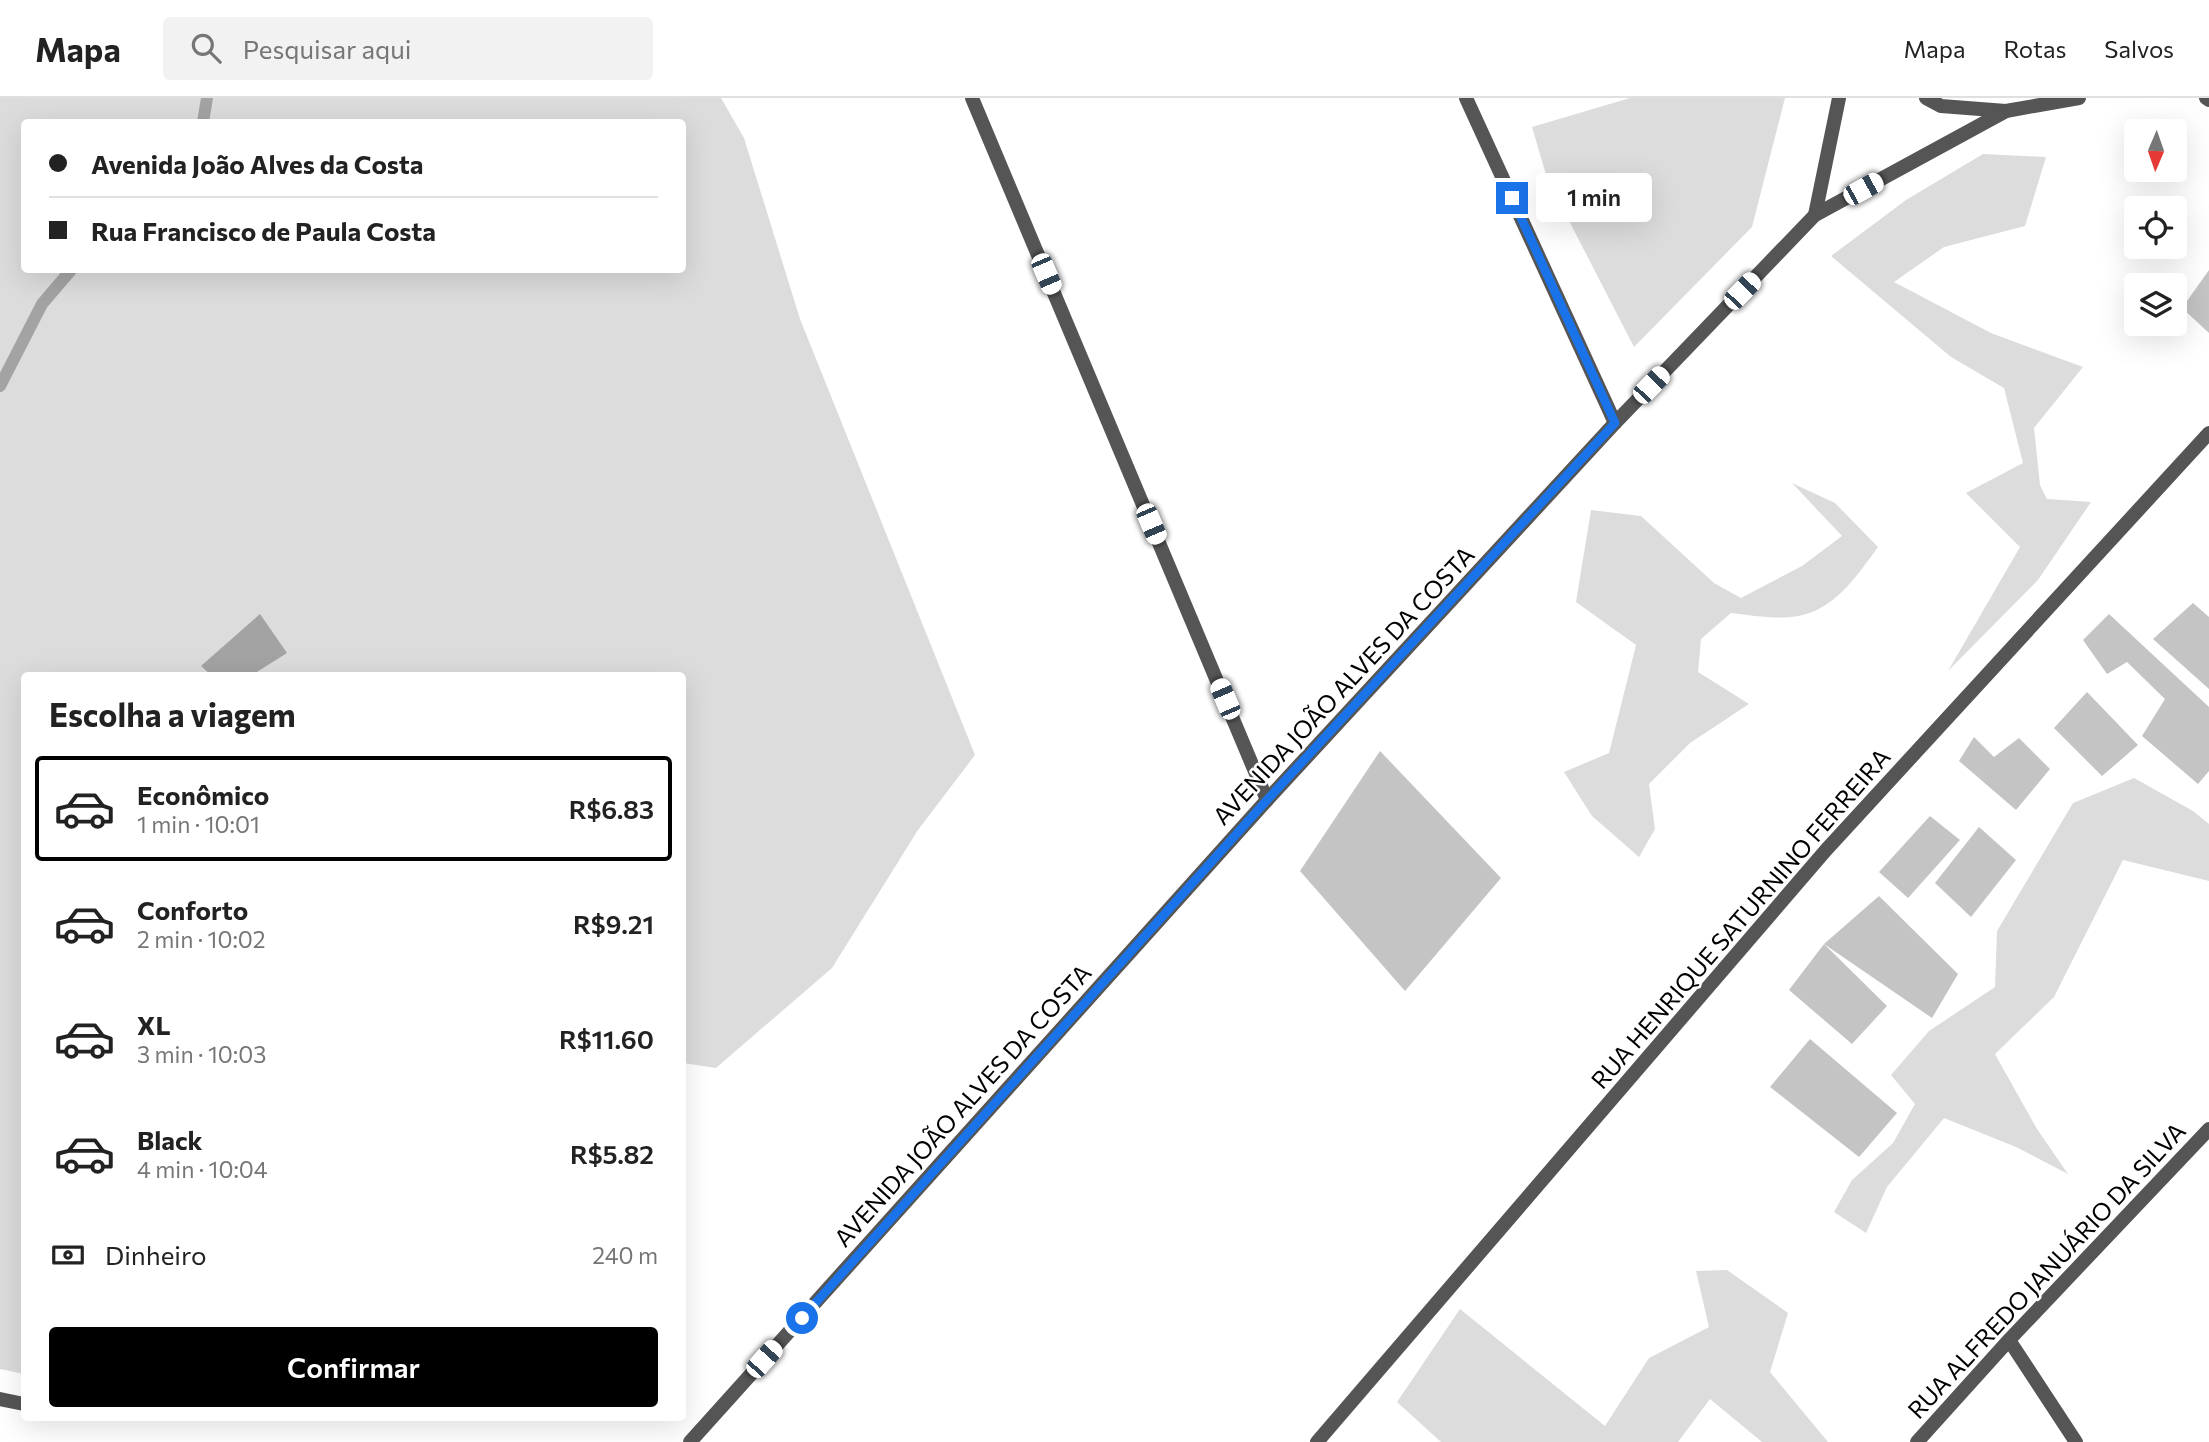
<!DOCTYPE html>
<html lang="pt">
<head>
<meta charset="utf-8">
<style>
  body { margin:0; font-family:Commissioner,sans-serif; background:#f2f2f2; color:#222; height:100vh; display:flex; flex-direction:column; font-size:26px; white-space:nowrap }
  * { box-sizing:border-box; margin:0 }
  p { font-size:23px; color:#767676 }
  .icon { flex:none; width:38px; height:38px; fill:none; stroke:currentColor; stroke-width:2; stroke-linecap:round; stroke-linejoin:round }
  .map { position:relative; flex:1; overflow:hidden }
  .panel { position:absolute; left:21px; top:574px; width:665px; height:749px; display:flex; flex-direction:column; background:#fff; border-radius:7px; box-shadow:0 7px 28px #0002 }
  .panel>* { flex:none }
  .top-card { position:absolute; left:21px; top:21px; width:665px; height:154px; border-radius:7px; box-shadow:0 7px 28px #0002; display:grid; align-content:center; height:154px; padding:0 28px; background:#fff }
  .needle { width:46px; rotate:182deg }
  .tools { position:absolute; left:2124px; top:21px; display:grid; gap:14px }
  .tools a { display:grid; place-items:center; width:63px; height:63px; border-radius:7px; background:#fff; box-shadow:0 7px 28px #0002; font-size:35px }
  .end { position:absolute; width:32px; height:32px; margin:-16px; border:9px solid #1a73e8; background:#fff; box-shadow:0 0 0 4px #fff }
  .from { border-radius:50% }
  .bubble { position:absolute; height:49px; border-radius:7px; background:#fff; box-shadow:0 7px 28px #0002; font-size:23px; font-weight:600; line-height:49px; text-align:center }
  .car { position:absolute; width:21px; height:42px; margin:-21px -10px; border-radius:9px; box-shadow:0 0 5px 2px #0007; background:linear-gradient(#fff 24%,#345 0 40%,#fff 0 76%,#345 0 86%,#fff 0) }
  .top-card b { display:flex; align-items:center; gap:24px; height:66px; font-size:26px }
  .top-card b+b { border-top:2px solid #e0e0e0 }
  .top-card i { width:18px; height:18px; background:#222 }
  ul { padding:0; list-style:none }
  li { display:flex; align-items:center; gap:21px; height:105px; margin:0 14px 10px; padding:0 14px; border:4px solid transparent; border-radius:7px }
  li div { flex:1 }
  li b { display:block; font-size:26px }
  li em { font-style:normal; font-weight:600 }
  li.current { border-color:#000 }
  li>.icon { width:63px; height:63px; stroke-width:1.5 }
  h2 { padding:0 28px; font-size:32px; line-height:84px }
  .pay { display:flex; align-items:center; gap:18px; height:77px; padding:0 28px; font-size:26px }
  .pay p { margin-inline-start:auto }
  .action { display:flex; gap:14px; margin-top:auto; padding:14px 28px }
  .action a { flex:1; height:80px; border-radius:7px; background:#000; color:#fff; font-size:28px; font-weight:600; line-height:80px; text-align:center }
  header { display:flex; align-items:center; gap:42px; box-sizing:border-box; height:98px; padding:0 35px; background:#fff; border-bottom:2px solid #e0e0e0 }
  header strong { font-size:33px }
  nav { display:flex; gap:38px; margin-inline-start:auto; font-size:24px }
  .search { width:490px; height:63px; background:#f2f2f2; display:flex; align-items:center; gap:18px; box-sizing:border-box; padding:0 24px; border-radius:7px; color:#767676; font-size:26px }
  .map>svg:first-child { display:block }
  .green { fill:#dcdcdc; fill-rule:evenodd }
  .water { fill:#a3a3a3 }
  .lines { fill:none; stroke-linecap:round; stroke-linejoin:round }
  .stream { stroke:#a3a3a3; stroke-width:12 }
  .building { fill:#c4c4c4 }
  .minor { stroke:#555; stroke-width:14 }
  .tertiary { stroke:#555; stroke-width:14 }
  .route { stroke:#1a73e8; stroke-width:9 }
  .labels { text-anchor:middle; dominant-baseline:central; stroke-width:5; stroke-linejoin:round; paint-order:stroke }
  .street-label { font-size:24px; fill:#000; stroke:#fff }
</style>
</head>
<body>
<header>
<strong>Mapa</strong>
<div class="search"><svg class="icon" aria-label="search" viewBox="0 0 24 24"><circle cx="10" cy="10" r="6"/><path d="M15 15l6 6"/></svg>Pesquisar aqui</div>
<nav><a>Mapa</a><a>Rotas</a><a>Salvos</a></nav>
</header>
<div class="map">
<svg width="2209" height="1344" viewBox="0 0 2209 1344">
  <rect width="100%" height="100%" fill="#fff"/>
  <!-- green -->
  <g class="green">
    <path d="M 0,0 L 721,0 L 744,40 L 800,221 L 975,657 L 918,732 L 832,870 L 716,970 L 683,965 L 682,578 L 24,578 L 24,1276 L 0,1271 ZM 24,24 L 682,24 L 682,172 L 24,172 Z"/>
    <polygon points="1630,0 1785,0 1752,129 1634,249 1547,80 1532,29"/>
    <polygon points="1983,56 2046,59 2025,128 1944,149 1894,184 1991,235 2083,269 2034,330 2040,387 2047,401 2091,404 2038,482 1948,573 2020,449 1966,395 2023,365 2004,290 1951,259 1831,158 1906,102"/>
    <path d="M 1792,385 L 1835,405 L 1878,449 C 1856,479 1832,516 1791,519 C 1772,521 1750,517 1731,515 L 1701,541 L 1698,574 L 1749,606 L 1690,645 L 1649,686 L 1655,731 L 1639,759 L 1592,718 L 1564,674 L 1609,655 L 1636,547 L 1576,504 L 1591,412 L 1641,418 L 1714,485 L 1741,500 L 1802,468 L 1842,438 Z"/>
    <polygon points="2134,680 2193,713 2209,726 2209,783 2123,762 2054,899 1995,956 2037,1031 2068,1076 2016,1049 1944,1020 1887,1089 1866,1135 1834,1114 1852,1082 1893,1045 1915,1006 1891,977 1929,933 1995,889 1997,833 2073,705"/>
    <polygon points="1727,1172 1788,1215 1770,1274 1828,1344 1762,1344 1710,1301 1678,1344 1441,1344 1397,1304 1460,1211 1605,1328 1649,1260 1709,1229 1696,1173"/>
  </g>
  <!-- water -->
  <polygon class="water" points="260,516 287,555 252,577 211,577 201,568"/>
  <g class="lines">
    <!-- stream -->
    <g class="stream">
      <polyline points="203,24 207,0"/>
      <polyline points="0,288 42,206 71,172"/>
    </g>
  </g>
  <!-- building -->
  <g class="building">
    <polygon points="2209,172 2209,235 2182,210"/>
    <polygon points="2193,505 2209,519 2209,591 2153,541"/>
    <polygon points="2109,516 2209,609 2209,673 2198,686 2142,638 2165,601 2127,564 2107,576 2083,542"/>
    <polygon points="2087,594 2138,647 2102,678 2054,630"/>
    <polygon points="1974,639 1994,659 2019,640 2050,671 2016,712 1959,663"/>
    <polygon points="1380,653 1501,780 1405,893 1300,773"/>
    <polygon points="1930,718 1960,742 1908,800 1879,774"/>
    <polygon points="1979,729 2016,762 1971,819 1935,785"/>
    <polygon points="1879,798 1958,876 1932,920 1824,846"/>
    <polygon points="1824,846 1887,908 1852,946 1789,892"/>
    <polygon points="1810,941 1897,1015 1859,1059 1770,989"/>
  </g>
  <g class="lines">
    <!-- minor -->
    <g class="minor">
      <polyline points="972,0 1267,702"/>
      <polyline points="1466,0 1615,325"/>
      <polyline points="2009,1242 2076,1344"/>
      <polyline points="0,1301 24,1306"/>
      <polyline points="1317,1344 1826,752 2209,335"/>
      <polyline points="1917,1344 2009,1242 2209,1031"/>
    </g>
    <!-- tertiary -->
    <g class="tertiary">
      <polyline points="1926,0 1941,8 2006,13"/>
      <polyline points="2206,0 2209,2"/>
      <polyline points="1815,117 1839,0"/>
      <polyline points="690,1344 1267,702 1615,325 1815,117 2006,13 2079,0"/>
    </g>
  </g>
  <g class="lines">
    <!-- route -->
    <polyline class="route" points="802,1220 1267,702 1615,325 1512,100"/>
  </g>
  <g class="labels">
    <!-- street labels -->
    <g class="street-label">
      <text transform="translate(1343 587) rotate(-47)">AVENIDA JOÃO ALVES DA COSTA</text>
      <text transform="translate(1740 820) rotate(-49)">RUA HENRIQUE SATURNINO FERREIRA</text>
      <text transform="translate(962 1007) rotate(-48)">AVENIDA JOÃO ALVES DA COSTA</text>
      <text transform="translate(2046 1172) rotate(-47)">RUA ALFREDO JANUÁRIO DA SILVA</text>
    </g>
  </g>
</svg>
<div class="tools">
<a><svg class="needle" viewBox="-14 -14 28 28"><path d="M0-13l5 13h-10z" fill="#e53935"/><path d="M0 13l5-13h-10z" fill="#767676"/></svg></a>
<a><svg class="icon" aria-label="locate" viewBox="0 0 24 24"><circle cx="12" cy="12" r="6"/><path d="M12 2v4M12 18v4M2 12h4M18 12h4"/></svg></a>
<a><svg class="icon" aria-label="layers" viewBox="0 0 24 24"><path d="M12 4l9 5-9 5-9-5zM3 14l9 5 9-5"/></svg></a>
</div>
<i class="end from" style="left:802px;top:1220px"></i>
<i class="end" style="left:1512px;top:100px"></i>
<div class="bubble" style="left:1536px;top:75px;width:116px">1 min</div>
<i class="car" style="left:1863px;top:91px;rotate:61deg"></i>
<i class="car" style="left:1046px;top:176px;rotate:157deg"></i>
<i class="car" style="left:1742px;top:193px;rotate:44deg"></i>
<i class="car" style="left:1651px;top:287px;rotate:44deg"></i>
<i class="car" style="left:1151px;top:426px;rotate:157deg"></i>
<i class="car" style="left:1225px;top:601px;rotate:337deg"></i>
<i class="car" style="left:764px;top:1261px;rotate:42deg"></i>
<div class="top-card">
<b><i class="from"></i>Avenida João Alves da Costa</b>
<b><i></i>Rua Francisco de Paula Costa</b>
</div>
<section class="panel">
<h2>Escolha a viagem</h2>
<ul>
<li class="current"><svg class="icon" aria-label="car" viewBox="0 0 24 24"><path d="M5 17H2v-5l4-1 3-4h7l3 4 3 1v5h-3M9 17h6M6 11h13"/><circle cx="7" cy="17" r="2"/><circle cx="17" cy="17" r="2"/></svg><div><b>Econômico</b><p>1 min · 10:01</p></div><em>R$6.83</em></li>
<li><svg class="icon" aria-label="car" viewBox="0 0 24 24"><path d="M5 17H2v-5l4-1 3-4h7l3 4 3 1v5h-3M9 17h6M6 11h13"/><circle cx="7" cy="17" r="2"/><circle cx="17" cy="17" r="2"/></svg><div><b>Conforto</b><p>2 min · 10:02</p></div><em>R$9.21</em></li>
<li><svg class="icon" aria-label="car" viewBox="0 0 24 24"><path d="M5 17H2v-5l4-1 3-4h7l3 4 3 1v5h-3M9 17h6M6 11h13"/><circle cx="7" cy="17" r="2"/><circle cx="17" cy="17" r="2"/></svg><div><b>XL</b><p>3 min · 10:03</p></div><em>R$11.60</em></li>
<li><svg class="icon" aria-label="car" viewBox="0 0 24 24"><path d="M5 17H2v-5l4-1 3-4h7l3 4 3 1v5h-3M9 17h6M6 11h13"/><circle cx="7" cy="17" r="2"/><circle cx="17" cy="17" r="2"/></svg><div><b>Black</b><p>4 min · 10:04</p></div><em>R$5.82</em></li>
</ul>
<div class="pay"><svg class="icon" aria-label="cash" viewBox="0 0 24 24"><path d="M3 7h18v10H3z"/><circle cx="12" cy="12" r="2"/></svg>Dinheiro<p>240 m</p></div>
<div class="action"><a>Confirmar</a></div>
</section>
</div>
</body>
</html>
